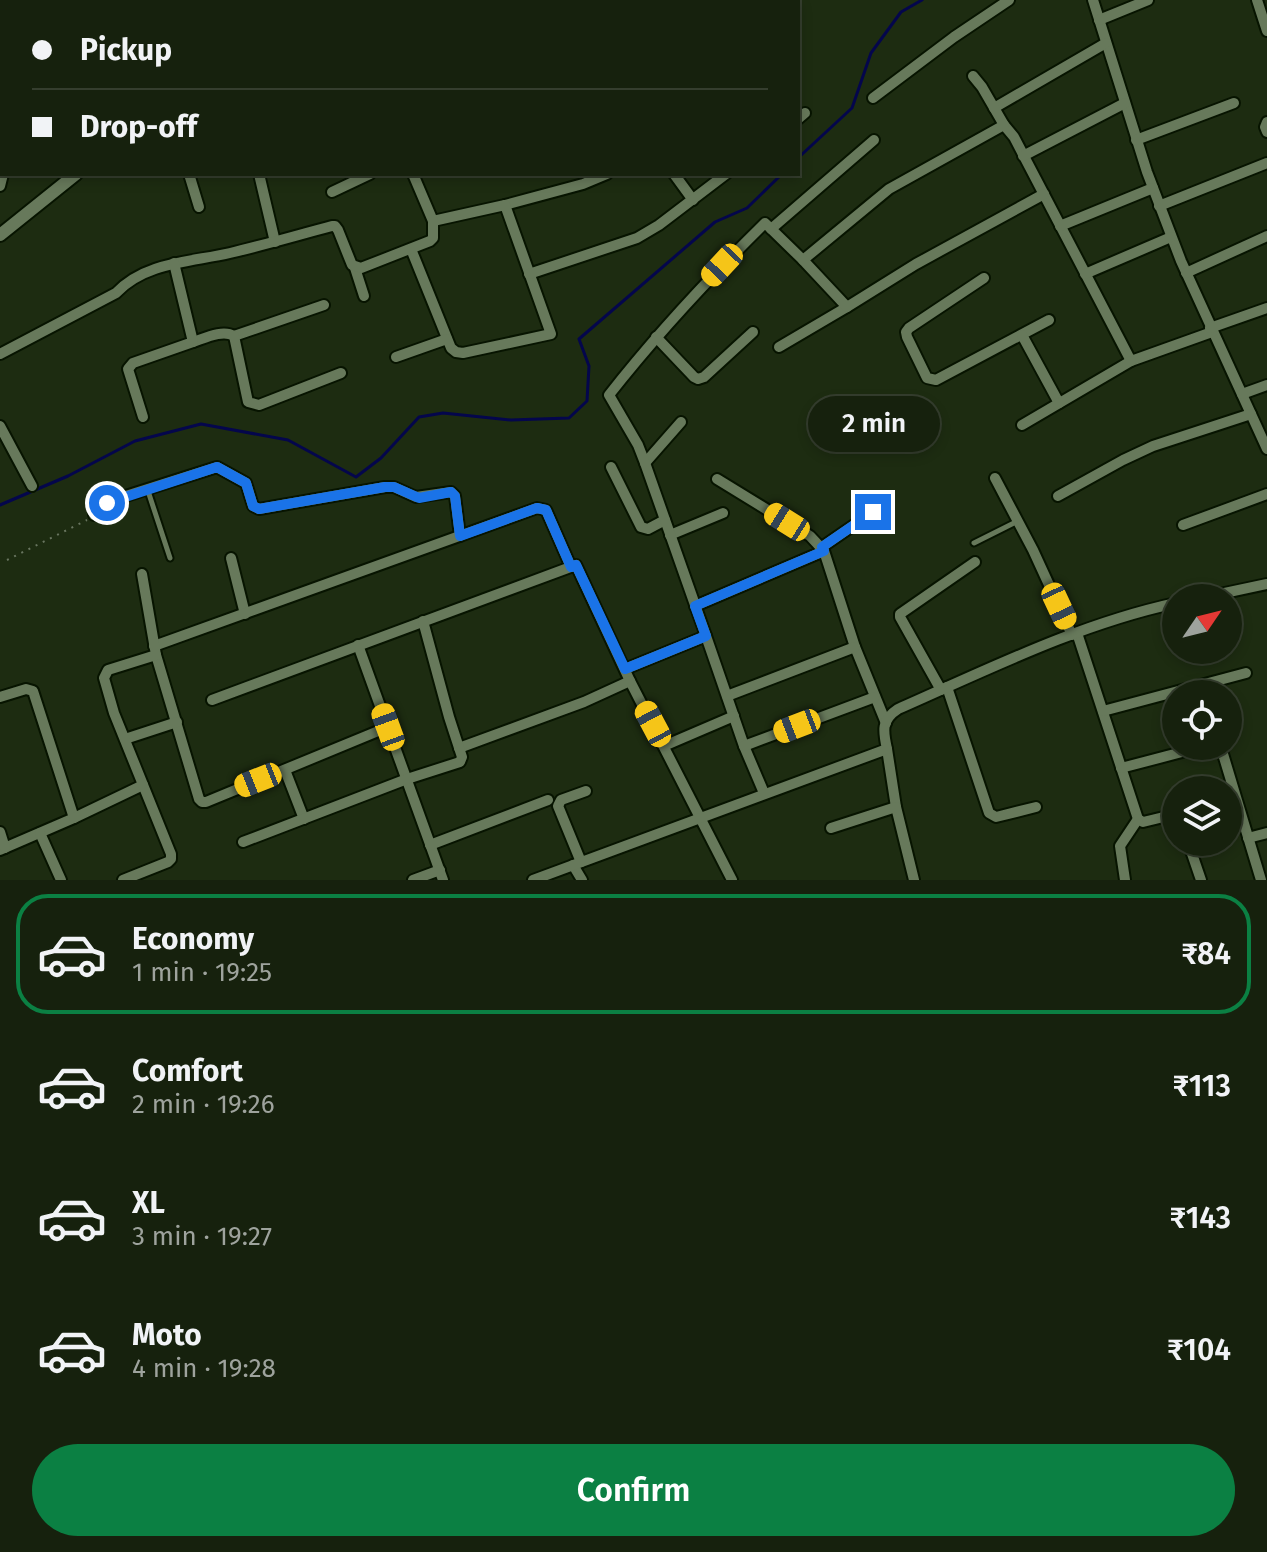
<!DOCTYPE html>
<html lang="en">
<head>
<meta charset="utf-8">
<style>
  body { margin:0; font-family:"Fira Sans",sans-serif; background:#1f2916; color:#f1f3f6; height:100vh; display:flex; flex-direction:column; font-size:30px; white-space:nowrap }
  * { box-sizing:border-box; margin:0 }
  p { font-size:26px; color:#9ea39d }
  .icon { flex:none; width:44px; height:44px; fill:none; stroke:currentColor; stroke-width:2; stroke-linecap:round; stroke-linejoin:round }
  .map { position:relative; height:880px; overflow:hidden }
  .panel { display:flex; flex-direction:column; background:#16210d; flex:1 }
  .panel>* { flex:none }
  .guide { position:absolute; left:0px; top:0px; width:800px; height:176px; box-shadow:0 4px 12px #0003,0 0 0 2px #353e2e; display:grid; align-content:center; height:176px; padding:0 32px; background:#16210d }
  .needle { width:52px; rotate:55deg }
  .buttons { position:absolute; left:1162px; top:584px; display:grid; gap:16px }
  .buttons a { display:grid; place-items:center; width:80px; height:80px; border-radius:50%; background:#16210d; box-shadow:0 4px 12px #0003,0 0 0 2px #353e2e; font-size:40px }
  .end { position:absolute; width:36px; height:36px; margin:-18px; border:10px solid #1a73e8; background:#fff; box-shadow:0 0 0 4px #fff }
  .from { border-radius:50% }
  .bubble { position:absolute; height:56px; border-radius:28px; background:#16210d; box-shadow:0 4px 12px #0003,0 0 0 2px #353e2e; font-size:26px; font-weight:600; line-height:56px; text-align:center }
  .car { position:absolute; width:24px; height:48px; margin:-24px -12px; border-radius:10px; box-shadow:0 0 6px 2px #0007; background:linear-gradient(#f5c518 24%,#345 0 40%,#f5c518 0 76%,#345 0 86%,#f5c518 0) }
  .guide b { display:flex; align-items:center; gap:28px; height:76px; font-size:30px }
  .guide b+b { border-top:2px solid #353e2e }
  .guide i { width:20px; height:20px; background:#f1f3f6 }
  ul { padding:14px 0 0; list-style:none }
  li { display:flex; align-items:center; gap:24px; height:120px; margin:0 16px 12px; padding:0 16px; border:4px solid transparent; border-radius:32px }
  li div { flex:1 }
  li b { display:block; font-size:30px }
  li em { font-style:normal; font-weight:600 }
  li.on { border-color:#0b8043 }
  li>.icon { width:72px; height:72px; stroke-width:1.5 }
  .cta { display:flex; gap:16px; margin-top:auto; padding:16px 32px }
  .cta a { flex:1; height:92px; border-radius:48px; background:#0b8043; color:#fff; font-size:32px; font-weight:600; line-height:92px; text-align:center }
  .map>svg:first-child { display:block }
  .lines { fill:none; stroke-linecap:round; stroke-linejoin:round }
  .stream { stroke:#04064c; stroke-width:3 }
  .service-casing { stroke:#071400; stroke-width:9 }
  .minor-casing { stroke:#071400; stroke-width:14 }
  .tertiary-casing { stroke:#071400; stroke-width:16 }
  .path { stroke:#697660; stroke-width:2; stroke-dasharray:2 6; stroke-linecap:butt }
  .service { stroke:#67795b; stroke-width:5 }
  .minor { stroke:#67795b; stroke-width:10 }
  .tertiary { stroke:#67795b; stroke-width:12 }
  .route { stroke:#1a73e8; stroke-width:10 }
</style>
</head>
<body>
<div class="map">
<svg width="1267" height="880" viewBox="0 0 1267 880">
  <rect width="100%" height="100%" fill="#1d2c11"/>
  <g class="lines">
    <!-- stream -->
    <g class="stream">
      <polyline points="798,158 852,108 871,53 901,12 922,0"/>
      <polyline points="0,505 68,476 135,441 201,424 288,440 356,477 381,458 419,417 443,413 511,420 569,418 587,401 589,366 579,339 715,222 747,208 782,174"/>
    </g>
    <!-- service casing -->
    <g class="service-casing">
      <g id="service">
        <polyline points="148,491 170,558"/>
        <polyline points="974,543 1018,521"/>
      </g>
    </g>
    <!-- minor casing -->
    <g class="minor-casing">
      <g id="minor">
        <polyline points="258,0 259,2"/>
        <polyline points="337,0 338,2"/>
        <polyline points="502,0 503,2"/>
        <polyline points="587,0 588,2"/>
        <polyline points="1093,0 1147,172 1181,261 1267,449"/>
        <polyline points="1257,0 1267,31"/>
        <polyline points="420,1 421,2"/>
        <polyline points="46,2 46,0"/>
        <polyline points="700,2 703,0"/>
        <polyline points="1099,20 1148,0"/>
        <polyline points="0,73 2,72"/>
        <polyline points="873,98 954,37 1009,0"/>
        <polyline points="994,108 1106,43"/>
        <polyline points="798,119 805,113"/>
        <polyline points="1267,122 1265,127 1267,132"/>
        <polyline points="1004,125 1014,137 1131,361 1212,332"/>
        <polyline points="1136,140 1234,103"/>
        <polyline points="1023,156 1125,103"/>
        <polyline points="189,174 199,207"/>
        <polyline points="259,174 275,242"/>
        <polyline points="674,174 693,200"/>
        <polyline points="0,186 3,174"/>
        <polyline points="332,192 370,174"/>
        <polyline points="505,205 583,184 607,174"/>
        <polyline points="1159,206 1267,163"/>
        <polyline points="1060,226 1153,188"/>
        <polyline points="771,229 874,140"/>
        <polyline points="411,249 451,348 456,352 463,353 551,334 505,205 433,221"/>
        <polyline points="803,260 889,189 1004,125 982,87 973,76"/>
        <polyline points="355,268 364,296"/>
        <polyline points="1186,273 1267,236"/>
        <polyline points="529,274 637,238 659,225 726,174"/>
        <polyline points="1085,274 1171,237"/>
        <polyline points="984,278 909,328 906,332 907,337 927,378 936,380 1049,320"/>
        <polyline points="1210,328 1267,308"/>
        <polyline points="1022,335 1059,403"/>
        <polyline points="234,336 324,305"/>
        <polyline points="656,337 694,377 698,379 704,377 753,332"/>
        <path d="M 193,342 C 205,338 223,329 234,336 L 248,402 L 259,405 L 341,373"/>
        <polyline points="779,347 847,307"/>
        <path d="M 0,354 L 116,293 C 145,262 191,262 230,253 C 264,245 298,235 332,226 L 335,226 L 338,230 L 352,265 L 361,268 L 430,241 L 433,238 L 433,221 L 413,174"/>
        <polyline points="396,357 447,339"/>
        <polyline points="1242,394 1267,385"/>
        <polyline points="143,417 128,369 133,363 193,342 174,263"/>
        <polyline points="1022,425 1131,361"/>
        <polyline points="0,426 32,486"/>
        <polyline points="645,463 681,422"/>
        <polyline points="611,467 641,527 648,529 665,520"/>
        <polyline points="995,478 1033,550 1072,635"/>
        <polyline points="717,479 810,536 824,551 855,647 886,723"/>
        <polyline points="1058,496 1123,460 1153,446 1251,414"/>
        <polyline points="94,515 110,501 217,467 246,483 253,506 259,509 385,487 394,487 416,497 451,492 455,496 460,536"/>
        <polyline points="1183,525 1267,494"/>
        <polyline points="670,535 723,513"/>
        <polyline points="822,547 873,512"/>
        <polyline points="231,558 245,614"/>
        <polyline points="1201,598 1267,584"/>
        <polyline points="695,606 824,551"/>
        <polyline points="1077,633 1138,819 1143,822 1176,814"/>
        <path d="M 706,636 L 645,463 L 638,445 L 609,395 C 657,334 709,278 765,223 L 803,260 L 847,307 L 916,264 L 1044,194"/>
        <polyline points="358,645 443,880"/>
        <polyline points="154,646 537,508 546,510 571,567"/>
        <polyline points="156,655 199,799 202,802 206,802 388,727"/>
        <polyline points="625,669 706,636 744,746 764,793"/>
        <polyline points="947,687 989,813 996,817 1036,807"/>
        <polyline points="941,690 900,617 900,614 975,562"/>
        <polyline points="727,696 855,647"/>
        <polyline points="0,697 26,689 33,691 74,818 0,850"/>
        <polyline points="212,700 576,565 630,681 732,880"/>
        <polyline points="1103,711 1246,673"/>
        <polyline points="125,739 177,722"/>
        <polyline points="664,746 734,716"/>
        <polyline points="744,746 875,697"/>
        <polyline points="459,748 584,702 630,681"/>
        <polyline points="887,749 896,807 914,880"/>
        <polyline points="1223,754 1261,880"/>
        <polyline points="1121,768 1182,752"/>
        <polyline points="285,770 304,819"/>
        <polyline points="74,818 143,785"/>
        <polyline points="831,828 896,807"/>
        <polyline points="0,832 5,848"/>
        <polyline points="40,833 61,880"/>
        <polyline points="1248,838 1267,833"/>
        <polyline points="243,842 407,779 460,762 462,757 449,717 423,621"/>
        <polyline points="1188,842 1201,880"/>
        <polyline points="430,845 548,800"/>
        <polyline points="581,862 558,806 561,800 586,791"/>
        <polyline points="573,865 582,880"/>
        <polyline points="123,880 168,862 171,859 171,854 114,713 104,678 108,670 156,655 142,574"/>
        <polyline points="413,880 440,870"/>
        <path d="M 533,880 L 887,749 C 883,731 881,720 898,709 C 989,669 1079,624 1176,603"/>
        <polyline points="1125,880 1120,846 1138,819"/>
      </g>
    </g>
    <!-- tertiary casing -->
    <g class="tertiary-casing">
      <g id="tertiary">
        <polyline points="247,2 249,0"/>
        <polyline points="0,235 76,174"/>
      </g>
    </g>
    <!-- path -->
    <polyline class="path" points="7,560 87,520"/>
    <!-- service -->
    <use href="#service" class="service"/>
    <!-- minor -->
    <use href="#minor" class="minor"/>
    <!-- tertiary -->
    <use href="#tertiary" class="tertiary"/>
  </g>
  <g class="lines">
    <!-- route -->
    <polyline class="route" points="107,503 217,467 246,483 253,506 259,509 385,487 394,487 419,498 451,492 455,496 460,536 537,508 546,510 571,567 576,565 625,669 706,636 695,606 824,551 822,547 873,512"/>
  </g>
</svg>
<div class="buttons">
<a><svg class="needle" viewBox="-14 -14 28 28"><path d="M0-13l5 13h-10z" fill="#e53935"/><path d="M0 13l5-13h-10z" fill="#9ea39d"/></svg></a>
<a><svg class="icon" aria-label="locate" viewBox="0 0 24 24"><circle cx="12" cy="12" r="6"/><path d="M12 2v4M12 18v4M2 12h4M18 12h4"/></svg></a>
<a><svg class="icon" aria-label="layers" viewBox="0 0 24 24"><path d="M12 4l9 5-9 5-9-5zM3 14l9 5 9-5"/></svg></a>
</div>
<i class="end from" style="left:107px;top:503px"></i>
<i class="end" style="left:873px;top:512px"></i>
<div class="bubble" style="left:808px;top:396px;width:132px">2 min</div>
<i class="car" style="left:722px;top:265px;rotate:223deg"></i>
<i class="car" style="left:787px;top:522px;rotate:302deg"></i>
<i class="car" style="left:1059px;top:606px;rotate:155deg"></i>
<i class="car" style="left:653px;top:724px;rotate:332deg"></i>
<i class="car" style="left:797px;top:726px;rotate:249deg"></i>
<i class="car" style="left:388px;top:727px;rotate:340deg"></i>
<i class="car" style="left:258px;top:780px;rotate:248deg"></i>
<div class="guide">
<b><i class="from"></i>Pickup</b>
<b><i></i>Drop-off</b>
</div>
</div>
<section class="panel">
<ul>
<li class="on"><svg class="icon" aria-label="car" viewBox="0 0 24 24"><path d="M5 17H2v-5l4-1 3-4h7l3 4 3 1v5h-3M9 17h6M6 11h13"/><circle cx="7" cy="17" r="2"/><circle cx="17" cy="17" r="2"/></svg><div><b>Economy</b><p>1 min · 19:25</p></div><em>₹84</em></li>
<li><svg class="icon" aria-label="car" viewBox="0 0 24 24"><path d="M5 17H2v-5l4-1 3-4h7l3 4 3 1v5h-3M9 17h6M6 11h13"/><circle cx="7" cy="17" r="2"/><circle cx="17" cy="17" r="2"/></svg><div><b>Comfort</b><p>2 min · 19:26</p></div><em>₹113</em></li>
<li><svg class="icon" aria-label="car" viewBox="0 0 24 24"><path d="M5 17H2v-5l4-1 3-4h7l3 4 3 1v5h-3M9 17h6M6 11h13"/><circle cx="7" cy="17" r="2"/><circle cx="17" cy="17" r="2"/></svg><div><b>XL</b><p>3 min · 19:27</p></div><em>₹143</em></li>
<li><svg class="icon" aria-label="car" viewBox="0 0 24 24"><path d="M5 17H2v-5l4-1 3-4h7l3 4 3 1v5h-3M9 17h6M6 11h13"/><circle cx="7" cy="17" r="2"/><circle cx="17" cy="17" r="2"/></svg><div><b>Moto</b><p>4 min · 19:28</p></div><em>₹104</em></li>
</ul>
<div class="cta"><a>Confirm</a></div>
</section>
</body>
</html>
